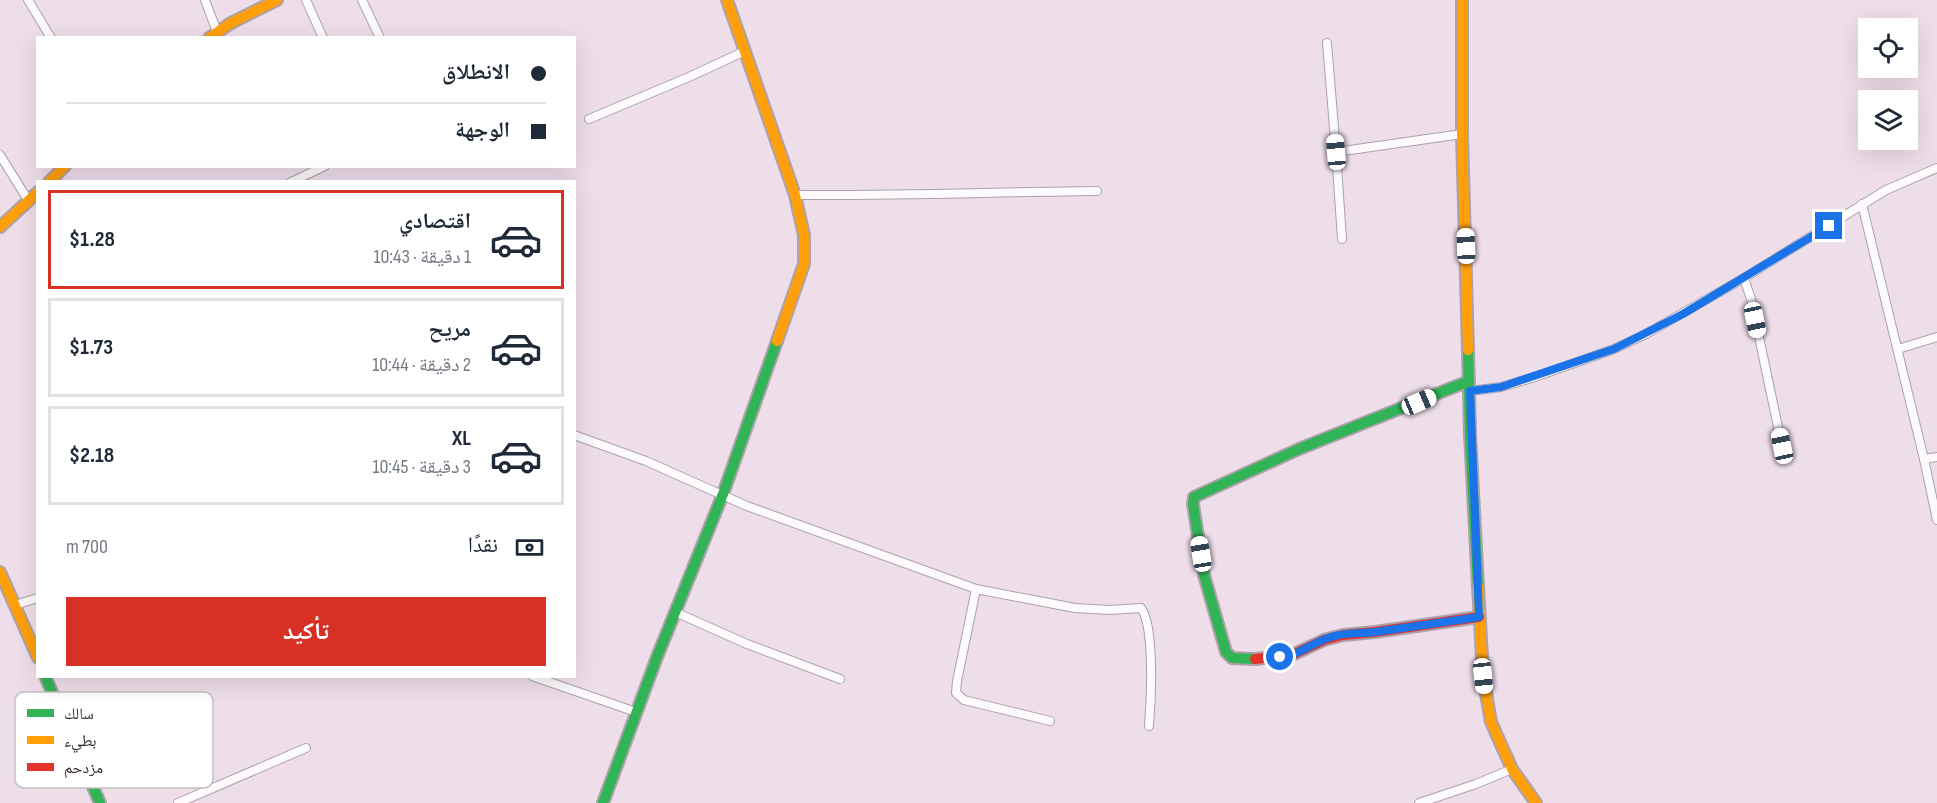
<!DOCTYPE html>
<html lang="ar">
<head>
<meta charset="utf-8">
<style>
  body { margin:0; font-family:"Sofia Sans Condensed","Noto Naskh Arabic",sans-serif; background:#f2f2f3; color:#1f2937; direction:rtl; height:100vh; display:flex; flex-direction:column; font-size:22px; white-space:nowrap }
  * { box-sizing:border-box; margin:0 }
  p { font-size:20px; color:#747a83 }
  .icon { flex:none; width:33px; height:33px; fill:none; stroke:currentColor; stroke-width:2; stroke-linecap:round; stroke-linejoin:round }
  .map { position:relative; flex:1; overflow:hidden; direction:ltr }
  .sheet { position:absolute; left:36px; top:180px; width:540px; height:498px; display:flex; flex-direction:column; background:#fff; border-radius:0px; box-shadow:0 6px 24px #0002; direction:rtl }
  .sheet>* { flex:none }
  .guide { position:absolute; left:36px; top:36px; width:540px; height:132px; border-radius:0px; box-shadow:0 6px 24px #0002; direction:rtl; display:grid; align-content:center; height:132px; padding:0 30px; background:#fff }
  .controls { position:absolute; left:1858px; top:18px; display:grid; gap:12px }
  .controls a { display:grid; place-items:center; width:60px; height:60px; border-radius:0px; background:#fff; box-shadow:0 6px 24px #0002; font-size:30px }
  .end { position:absolute; width:27px; height:27px; margin:-14px; border:8px solid #1a73e8; background:#fff; box-shadow:0 0 0 3px #fff }
  .from { border-radius:50% }
  .car { position:absolute; width:18px; height:36px; margin:-18px -9px; border-radius:8px; box-shadow:0 0 4px 2px #0007; background:linear-gradient(#fff 24%,#345 0 40%,#fff 0 76%,#345 0 86%,#fff 0) }
  .guide b { display:flex; align-items:center; gap:21px; height:57px; font-size:22px }
  .guide b+b { border-top:2px solid #e0e1e3 }
  .guide i { width:15px; height:15px; background:#1f2937 }
  ul { padding:10px 0 0; list-style:none }
  li { display:flex; align-items:center; gap:18px; height:99px; margin:0 12px 9px; padding:0 18px; border:3px solid #e0e1e3; border-radius:0px }
  li div { flex:1 }
  li b { display:block; font-size:22px }
  li em { font-style:normal; font-weight:700 }
  li.selected { border-color:#d93025 }
  li>.icon { width:54px; height:54px; stroke-width:1.5 }
  .pay { display:flex; align-items:center; gap:15px; height:66px; padding:0 30px; font-size:22px }
  .pay p { margin-inline-start:auto }
  .primary-button { display:flex; gap:12px; margin-top:auto; padding:12px 30px }
  .primary-button a { flex:1; height:69px; border-radius:0px; background:#d93025; color:#fff; font-size:24px; font-weight:700; line-height:69px; text-align:center }
  .map>svg:first-child { display:block }
  .lines { fill:none; stroke-linecap:round; stroke-linejoin:round }
  .street-casing { stroke:#ada1aa; stroke-width:10 }
  .fast-casing { stroke:#ada1aa; stroke-width:14 }
  .slow-casing { stroke:#ada1aa; stroke-width:14 }
  .jam-casing { stroke:#ada1aa; stroke-width:14 }
  .street { stroke:#fcfafc; stroke-width:8 }
  .fast { stroke:#30b455; stroke-width:10 }
  .slow { stroke:#ff9f0a; stroke-width:10 }
  .jam { stroke:#e5322d; stroke-width:10 }
  .route { stroke:#1a73e8; stroke-width:8 }
  .key { fill:#fff; stroke:#c2bec1; stroke-width:1.5 }
  .key-label { font-size:16px; fill:#32272f }
</style>
</head>
<body>
<div class="map">
<svg width="1937" height="803" viewBox="0 0 1937 803">
  <rect width="100%" height="100%" fill="#eedeea"/>
  <g class="lines">
    <!-- street casing -->
    <g class="street-casing">
      <g id="street">
        <polyline points="28,0 51,38"/>
        <polyline points="205,0 217,32"/>
        <polyline points="306,0 323,38"/>
        <polyline points="362,0 380,38"/>
        <polyline points="1327,43 1336,152"/>
        <polyline points="589,119 689,77 745,51"/>
        <polyline points="0,155 28,200"/>
        <polyline points="291,182 325,166"/>
        <path d="M 795,195 C 895,196 996,192 1097,191"/>
        <polyline points="1862,204 1924,459 1937,520"/>
        <polyline points="1342,239 1336,152 1462,134"/>
        <polyline points="1744,278 1751,299 1782,446"/>
        <polyline points="1898,349 1937,337"/>
        <polyline points="1470,391 1501,387 1532,378 1614,349 1646,334 1744,278 1886,190 1937,168"/>
        <path d="M 574,435 L 646,461 L 747,506 L 976,589 L 1075,608 L 1110,610 L 1141,608 C 1155,627 1151,701 1149,726"/>
        <polyline points="1924,459 1937,457"/>
        <polyline points="976,589 957,681 956,693 964,700 1050,721"/>
        <polyline points="15,605 38,598"/>
        <polyline points="675,612 747,644 840,679"/>
        <polyline points="532,676 636,712"/>
        <polyline points="178,803 306,748"/>
        <polyline points="1419,803 1476,784 1512,769"/>
      </g>
    </g>
    <!-- fast casing -->
    <g class="fast-casing">
      <g id="fast">
        <polyline points="1468,350 1470,435 1478,586"/>
        <polyline points="1255,659 1232,658 1226,652 1204,575 1193,504 1194,497 1299,449 1469,381"/>
        <polyline points="45,676 100,803"/>
        <polyline points="603,803 657,657 723,494 777,341"/>
      </g>
    </g>
    <!-- slow casing -->
    <g class="slow-casing">
      <g id="slow">
        <polyline points="727,0 795,195 804,235 804,264 777,341"/>
        <polyline points="1462,0 1462,134 1468,350"/>
        <polyline points="209,38 231,23 277,0"/>
        <polyline points="49,182 65,166"/>
        <polyline points="0,227 38,192"/>
        <polyline points="0,572 38,658"/>
        <polyline points="1478,586 1483,676 1491,722 1512,769 1536,803"/>
      </g>
    </g>
    <!-- jam casing -->
    <g class="jam-casing">
      <polyline id="jam" points="1255,659 1292,655 1324,640 1343,635 1375,632 1479,617"/>
    </g>
    <!-- street -->
    <use href="#street" class="street"/>
    <!-- fast -->
    <use href="#fast" class="fast"/>
    <!-- slow -->
    <use href="#slow" class="slow"/>
    <!-- jam -->
    <use href="#jam" class="jam"/>
  </g>
  <g class="lines">
    <!-- route -->
    <path class="route" d="M 1280,657 C 1299,655 1311,644 1328,638 C 1344,632 1359,634 1375,632 L 1479,617 L 1470,391 L 1501,387 L 1614,349 L 1683,314 L 1829,226"/>
  </g>
  <!-- legend -->
  <rect x="15" y="692" width="198" height="96" rx="9" class="key"/>
  <rect x="27" y="709" width="27" height="8" fill="#30b455"/>
  <rect x="27" y="736" width="27" height="8" fill="#ff9f0a"/>
  <rect x="27" y="763" width="27" height="8" fill="#e5322d"/>
  <g class="key-label">
    <text x="64" y="719">سالك</text>
    <text x="64" y="746">بطيء</text>
    <text x="64" y="773">مزدحم</text>
  </g>
</svg>
<div class="controls">
<a><svg class="icon" aria-label="locate" viewBox="0 0 24 24"><circle cx="12" cy="12" r="6"/><path d="M12 2v4M12 18v4M2 12h4M18 12h4"/></svg></a>
<a><svg class="icon" aria-label="layers" viewBox="0 0 24 24"><path d="M12 4l9 5-9 5-9-5zM3 14l9 5 9-5"/></svg></a>
</div>
<i class="end from" style="left:1280px;top:657px"></i>
<i class="end" style="left:1829px;top:226px"></i>
<i class="car" style="left:1336px;top:152px;rotate:355deg"></i>
<i class="car" style="left:1466px;top:246px;rotate:358deg"></i>
<i class="car" style="left:1755px;top:320px;rotate:168deg"></i>
<i class="car" style="left:1419px;top:402px;rotate:67deg"></i>
<i class="car" style="left:1782px;top:446px;rotate:348deg"></i>
<i class="car" style="left:1201px;top:554px;rotate:351deg"></i>
<i class="car" style="left:1483px;top:676px;rotate:174deg"></i>
<div class="guide">
<b><i class="from"></i>الانطلاق</b>
<b><i></i>الوجهة</b>
</div>
<section class="sheet">
<ul>
<li class="selected"><svg class="icon" aria-label="car" viewBox="0 0 24 24"><path d="M5 17H2v-5l4-1 3-4h7l3 4 3 1v5h-3M9 17h6M6 11h13"/><circle cx="7" cy="17" r="2"/><circle cx="17" cy="17" r="2"/></svg><div><b>اقتصادي</b><p>1 دقيقة · 10:43</p></div><em>$1.28</em></li>
<li><svg class="icon" aria-label="car" viewBox="0 0 24 24"><path d="M5 17H2v-5l4-1 3-4h7l3 4 3 1v5h-3M9 17h6M6 11h13"/><circle cx="7" cy="17" r="2"/><circle cx="17" cy="17" r="2"/></svg><div><b>مريح</b><p>2 دقيقة · 10:44</p></div><em>$1.73</em></li>
<li><svg class="icon" aria-label="car" viewBox="0 0 24 24"><path d="M5 17H2v-5l4-1 3-4h7l3 4 3 1v5h-3M9 17h6M6 11h13"/><circle cx="7" cy="17" r="2"/><circle cx="17" cy="17" r="2"/></svg><div><b>XL</b><p>3 دقيقة · 10:45</p></div><em>$2.18</em></li>
</ul>
<div class="pay"><svg class="icon" aria-label="cash" viewBox="0 0 24 24"><path d="M3 7h18v10H3z"/><circle cx="12" cy="12" r="2"/></svg>نقدًا<p>700 m</p></div>
<div class="primary-button"><a>تأكيد</a></div>
</section>
</div>
</body>
</html>
